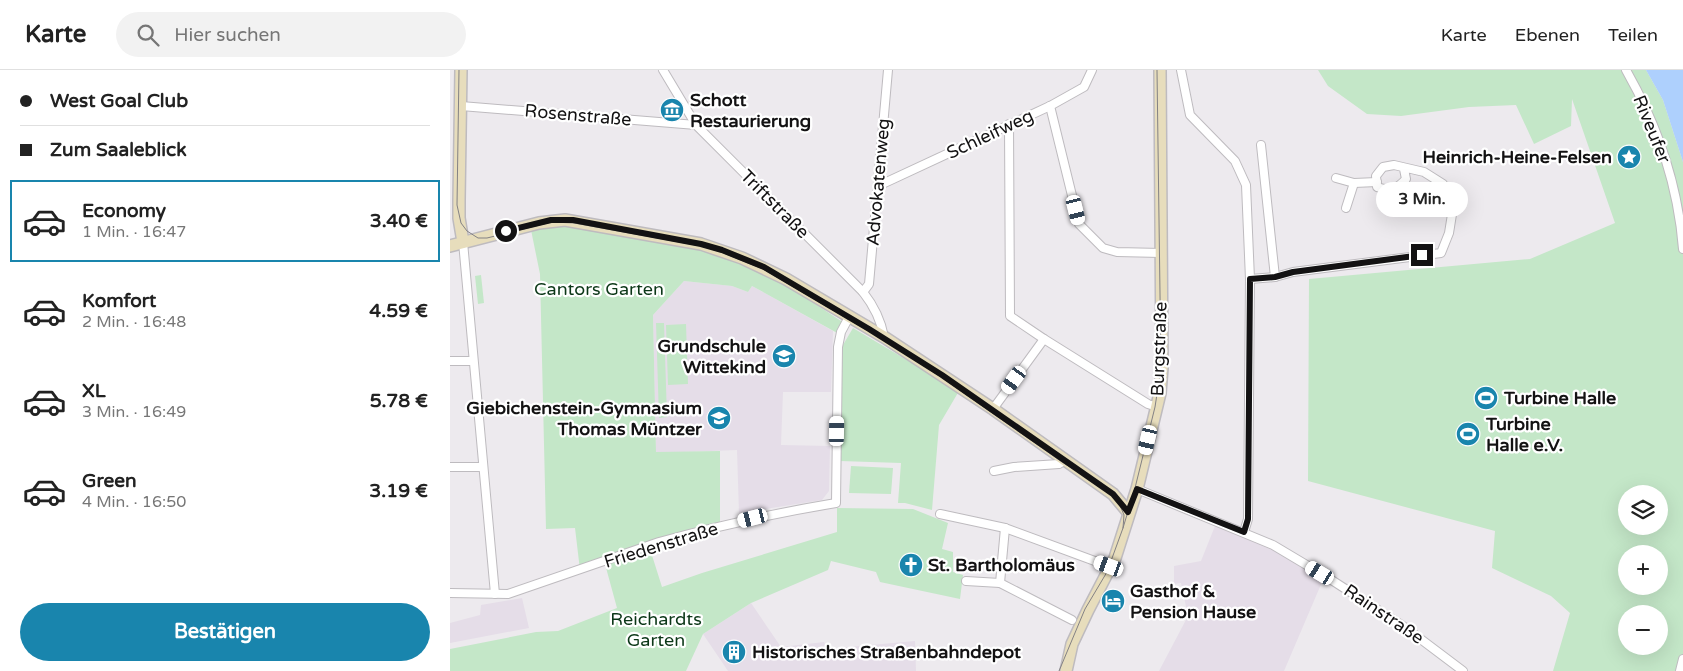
<!DOCTYPE html>
<html lang="de">
<head>
<meta charset="utf-8">
<style>
  body { margin:0; font-family:"Varela Round",sans-serif; background:#f2f2f2; color:#222; height:100vh; display:flex; flex-direction:column; font-size:19px; white-space:nowrap }
  * { box-sizing:border-box; margin:0 }
  p { font-size:16px; color:#767676 }
  .icon { flex:none; width:28px; height:28px; fill:none; stroke:currentColor; stroke-width:2; stroke-linecap:round; stroke-linejoin:round }
  .map { position:relative; flex:1; overflow:hidden }
  .panel { display:flex; flex-direction:column; background:#fff; width:450px }
  .panel>* { flex:none }
  .guide { display:grid; align-content:center; height:110px; padding:0 20px; background:#fff }
  .fabs { position:absolute; left:1168px; top:415px; display:grid; gap:10px }
  .fabs a { display:grid; place-items:center; width:50px; height:50px; border-radius:50%; background:#fff; box-shadow:0 5px 20px #0002; font-size:25px }
  .end { position:absolute; width:22px; height:22px; margin:-11px; border:6px solid #131213; background:#fff; box-shadow:0 0 0 2px #fff }
  .from { border-radius:50% }
  .bubble { position:absolute; height:35px; border-radius:18px; background:#fff; box-shadow:0 5px 20px #0002; font-size:16px; font-weight:800; line-height:35px; text-align:center }
  .car { position:absolute; width:15px; height:30px; margin:-15px -8px; border-radius:6px; box-shadow:0 0 4px 1px #0007; background:linear-gradient(#fff 24%,#345 0 40%,#fff 0 76%,#345 0 86%,#fff 0) }
  .guide b { display:flex; align-items:center; gap:18px; height:48px; font-size:19px }
  .guide b+b { border-top:1px solid #e0e0e0 }
  .guide i { width:12px; height:12px; background:#222 }
  ul { padding:0; list-style:none }
  li { display:flex; align-items:center; gap:15px; height:82px; margin:0 10px 8px; padding:0 10px; border:2px solid transparent; border-radius:0px }
  li div { flex:1 }
  li b { display:block; font-size:19px }
  li em { font-style:normal; font-weight:800 }
  li.on { border-color:#1985ad }
  li>.icon { width:45px; height:45px; stroke-width:1.5 }
  .cta { display:flex; gap:10px; margin-top:auto; padding:10px 20px }
  .cta a { flex:1; height:58px; border-radius:30px; background:#1985ad; color:#fff; font-size:20px; font-weight:800; line-height:58px; text-align:center }
  header { display:flex; align-items:center; gap:30px; box-sizing:border-box; height:70px; padding:0 25px; background:#fff; border-bottom:1px solid #e0e0e0 }
  header strong { font-size:24px }
  nav { display:flex; gap:28px; margin-inline-start:auto; font-size:18px }
  .search { width:350px; height:45px; background:#f2f2f2; display:flex; align-items:center; gap:12px; box-sizing:border-box; padding:0 18px; border-radius:28px; color:#767676; font-size:19px }
  main { display:flex; flex:1; min-height:0 }
  .map>svg:first-child { display:block }
  .built { fill:#e5dde8 }
  .green { fill:#c4e7c8; fill-rule:evenodd }
  .water { fill:#aed0fd }
  .lines { fill:none; stroke-linecap:round; stroke-linejoin:round }
  .street-casing { stroke:#bebbbf; stroke-width:10 }
  .secondary-casing { stroke:#bebbbf; stroke-width:14 }
  .street { stroke:#fff; stroke-width:8 }
  .secondary { stroke:#e7ddbc; stroke-width:11 }
  .tram { stroke:#838184; stroke-width:1 }
  .route { stroke:#131213; stroke-width:6 }
  .labels { text-anchor:middle; dominant-baseline:central; stroke-width:4.5; stroke-linejoin:round; paint-order:stroke }
  .poi-label { font-size:18px; font-weight:bold; fill:#131213; stroke:#fff; text-anchor:start }
  .street-label { font-size:18px; fill:#131213; stroke:#fff }
  .park-label { font-size:18px; fill:#0b3717; stroke:#fff }
</style>
</head>
<body>
<header>
<strong>Karte</strong>
<div class="search"><svg class="icon" aria-label="search" viewBox="0 0 24 24"><circle cx="10" cy="10" r="6"/><path d="M15 15l6 6"/></svg>Hier suchen</div>
<nav><a>Karte</a><a>Ebenen</a><a>Teilen</a></nav>
</header>
<main>
<section class="panel">
<div class="guide">
<b><i class="from"></i>West Goal Club</b>
<b><i></i>Zum Saaleblick</b>
</div>
<ul>
<li class="on"><svg class="icon" aria-label="car" viewBox="0 0 24 24"><path d="M5 17H2v-5l4-1 3-4h7l3 4 3 1v5h-3M9 17h6M6 11h13"/><circle cx="7" cy="17" r="2"/><circle cx="17" cy="17" r="2"/></svg><div><b>Economy</b><p>1 Min. · 16:47</p></div><em>3.40 €</em></li>
<li><svg class="icon" aria-label="car" viewBox="0 0 24 24"><path d="M5 17H2v-5l4-1 3-4h7l3 4 3 1v5h-3M9 17h6M6 11h13"/><circle cx="7" cy="17" r="2"/><circle cx="17" cy="17" r="2"/></svg><div><b>Komfort</b><p>2 Min. · 16:48</p></div><em>4.59 €</em></li>
<li><svg class="icon" aria-label="car" viewBox="0 0 24 24"><path d="M5 17H2v-5l4-1 3-4h7l3 4 3 1v5h-3M9 17h6M6 11h13"/><circle cx="7" cy="17" r="2"/><circle cx="17" cy="17" r="2"/></svg><div><b>XL</b><p>3 Min. · 16:49</p></div><em>5.78 €</em></li>
<li><svg class="icon" aria-label="car" viewBox="0 0 24 24"><path d="M5 17H2v-5l4-1 3-4h7l3 4 3 1v5h-3M9 17h6M6 11h13"/><circle cx="7" cy="17" r="2"/><circle cx="17" cy="17" r="2"/></svg><div><b>Green</b><p>4 Min. · 16:50</p></div><em>3.19 €</em></li>
</ul>
<div class="cta"><a>Bestätigen</a></div>
</section>
<div class="map">
<svg width="1233" height="601" viewBox="0 0 1233 601">
  <rect width="100%" height="100%" fill="#edeaee"/>
  <!-- built -->
  <g class="built">
    <polygon points="234,211 282,216 298,222 302,216 383,261 381,322 333,322 331,375 380,376 379,421 372,430 289,443 287,380 206,383 203,245"/>
    <polygon points="767,451 875,505 834,601 709,601 738,546 731,513 724,514 724,496 751,491"/>
    <polygon points="72,528 79,558 0,573 0,553 30,545 31,535"/>
    <polygon points="301,533 331,577 374,572 377,579 465,571 466,601 278,601 253,564"/>
  </g>
  <!-- green -->
  <g class="green">
    <path d="M 868,0 L 1196,0 L 1213,30 L 1233,92 L 1233,601 L 1103,601 L 1120,543 L 1101,526 L 1042,498 L 1045,461 L 858,411 L 859,209 L 1080,189 L 1165,153 L 1122,29 L 1121,56 L 1084,74 L 1066,35 L 1019,37 L 951,46 L 917,44 L 878,16 ZM 1176,424 L 1209,424 L 1209,456 L 1176,456 ZM 1176,484 L 1209,484 L 1209,516 L 1176,516 ZM 1176,544 L 1209,544 L 1209,576 L 1176,576 Z"/>
    <polygon points="116,153 250,177 314,200 394,253 389,264 302,216 298,222 282,216 234,211 203,245 206,382 270,381 270,454 130,500 125,458 96,459 90,204 80,155"/>
    <polygon points="31,205 34,233 28,234 25,206"/>
    <polygon points="206,253 214,253 217,347 209,348"/>
    <polygon points="236,254 238,314 218,315 216,255"/>
    <polygon points="403,258 509,321 489,355 482,440 455,433 448,433 451,393 390,391 390,280"/>
    <polygon points="401,396 443,398 441,424 399,423"/>
    <polygon points="387,438 463,439 498,453 492,479 503,482 503,502 513,505 510,529 430,512 426,502 381,491 378,500 301,533 253,564 236,601 0,601 0,579 86,562 108,561 167,538 155,494 200,479 212,517 252,503 387,462"/>
  </g>
  <!-- water -->
  <polygon class="water" points="1196,0 1233,0 1233,92 1213,30"/>
  <g class="lines">
    <!-- street casing -->
    <g class="street-casing">
      <g id="street">
        <path d="M 213,0 L 246,55 L 413,222 C 424,236 431,250 434,267"/>
        <polyline points="731,0 740,45 785,91 796,115 800,209 798,449 794,462"/>
        <path d="M 1176,0 C 1208,56 1228,114 1233,179"/>
        <polyline points="11,36 246,55"/>
        <polyline points="600,36 629,154 653,178 667,182 711,183"/>
        <polyline points="559,54 560,246 594,269"/>
        <polyline points="811,75 825,207"/>
        <polyline points="886,108 904,113 927,112"/>
        <polyline points="428,116 600,36 634,17 642,0"/>
        <polyline points="943,119 947,136 955,140"/>
        <polyline points="896,138 904,113"/>
        <polyline points="13,172 45,524"/>
        <path d="M 800,209 L 825,207 L 843,202 L 991,183 L 999,163 L 1003,138 L 993,114 L 974,102 L 944,95 L 933,97 L 926,106 L 927,117 C 940,122 947,119 956,109 L 954,99"/>
        <polyline points="413,222 419,214 438,0"/>
        <polyline points="0,291 23,291"/>
        <polyline points="543,339 594,269 698,334 707,337"/>
        <polyline points="0,397 32,397"/>
        <polyline points="544,401 564,397 609,394 614,391"/>
        <polyline points="687,419 823,475 880,509 956,558 1013,601"/>
        <polyline points="490,444 555,458 661,497"/>
        <polyline points="555,458 550,513 622,550"/>
        <polyline points="516,511 550,513"/>
        <path d="M 0,523 L 58,524 L 209,472 C 267,456 326,443 386,433 L 388,277 L 391,262 L 399,247"/>
        <polyline points="1230,601 1233,589"/>
      </g>
    </g>
    <!-- secondary casing -->
    <g class="secondary-casing">
      <g id="secondary">
        <polyline points="11,0 9,130 9,148 13,172"/>
        <polyline points="0,176 89,153 115,150 251,174 292,188 336,209 434,267 543,339 663,424 678,442"/>
        <polyline points="616,601 622,574 638,540 665,488 687,419 710,323 712,298 710,0"/>
      </g>
    </g>
    <!-- street -->
    <use href="#street" class="street"/>
    <!-- secondary -->
    <use href="#secondary" class="secondary"/>
    <!-- tram -->
    <g class="tram">
      <polyline points="9,0 7,135 11,153 17,161 28,168 37,168 102,152 124,153 251,176 271,182 313,199 432,269 491,307 612,392 647,414 664,427 669,433 674,445 673,458"/>
      <polyline points="609,601 635,539 657,502 673,458 685,418 705,337 711,298 707,0"/>
    </g>
  </g>
  <g class="lines">
    <!-- route -->
    <polyline class="route" points="56,161 101,150 123,150 251,174 272,180 314,197 419,259 492,305 663,424 678,442 687,419 794,462 798,449 800,209 825,207 843,202 972,185"/>
  </g>
  <!-- icons -->
  <defs>
    <g id="museum-disc" transform="scale(1.25)"><circle r="9.5" fill="#1985ad" stroke="#fff"/><path d="M0-6L6-3V-2H-6V-3ZM-5-1h2V3h-2ZM-1-1h2V3h-2ZM3-1h2V3H3ZM-6 4H6V6H-6Z" fill="#fff"/></g>
    <g id="sight-disc" transform="scale(1.25)"><circle r="9.5" fill="#1985ad" stroke="#fff"/><path d="M0-6L1.8-2.2L6-1.7L2.9 1.2L3.7 5.4L0 3.3L-3.7 5.4L-2.9 1.2L-6-1.7L-1.8-2.2Z" fill="#fff"/></g>
    <g id="school-disc" transform="scale(1.25)"><circle r="9.5" fill="#1985ad" stroke="#fff"/><path d="M0-5L7-2L0 1L-7-2ZM-4 1L0 2.5L4 1V4Q0 6-4 4Z" fill="#fff"/></g>
    <g id="stadium-disc" transform="scale(1.25)"><circle r="9.5" fill="#1985ad" stroke="#fff"/><path d="M0-5a6.5 5 0 1 0 0 10a6.5 5 0 1 0 0-10ZM-3.5-1.8h7v3.6h-7Z" fill="#fff"/></g>
    <g id="church-disc" transform="scale(1.25)"><circle r="9.5" fill="#1985ad" stroke="#fff"/><path d="M-1.2-6h2.4v3.5h3.3v2.4h-3.3V6h-2.4V-.1h-3.3v-2.4h3.3Z" fill="#fff"/></g>
    <g id="hotel-disc" transform="scale(1.25)"><circle r="9.5" fill="#1985ad" stroke="#fff"/><path d="M-6-4.5h1.5V1H6V5H4.5V3h-9V5H-6ZM-4 0a1.8 1.8 0 1 1 3.6 0ZM.5 0V-2.5h3Q6-2.5 6 0Z" fill="#fff"/></g>
    <g id="building-disc" transform="scale(1.25)"><circle r="9.5" fill="#1985ad" stroke="#fff"/><path d="M-4-6H4V6H1V3H-1V6H-4ZM-2.5-4.3h1.7v1.8h-1.7ZM.8-4.3h1.7v1.8H.8ZM-2.5-1h1.7V.8h-1.7ZM.8-1h1.7V.8H.8Z" fill="#fff"/></g>
  </defs>
  <g fill-rule="evenodd">
    <use href="#museum-disc" x="222" y="40"/>
    <use href="#sight-disc" x="1179" y="87"/>
    <use href="#school-disc" x="334" y="286"/>
    <use href="#stadium-disc" x="1036" y="328"/>
    <use href="#school-disc" x="269" y="348"/>
    <use href="#stadium-disc" x="1018" y="364"/>
    <use href="#church-disc" x="461" y="495"/>
    <use href="#hotel-disc" x="663" y="531"/>
    <use href="#building-disc" x="284" y="582"/>
  </g>
  <g class="labels">
    <!-- poi labels -->
    <g class="poi-label">
      <text x="240" y="30">Schott<tspan x="240" dy="21">Restaurierung</tspan></text>
      <text x="1162" y="87" text-anchor="end">Heinrich-Heine-Felsen</text>
      <text x="316" y="276" text-anchor="end">Grundschule<tspan x="316" dy="21">Wittekind</tspan></text>
      <text x="1054" y="328">Turbine Halle</text>
      <text x="252" y="338" text-anchor="end">Giebichenstein-Gymnasium<tspan x="252" dy="21">Thomas Müntzer</tspan></text>
      <text x="1036" y="354">Turbine<tspan x="1036" dy="21">Halle e.V.</tspan></text>
      <text x="478" y="495">St. Bartholomäus</text>
      <text x="680" y="521">Gasthof &amp;<tspan x="680" dy="21">Pension Hause</tspan></text>
      <text x="302" y="582">Historisches Straßenbahndepot</text>
    </g>
    <!-- street labels -->
    <g class="street-label">
      <text transform="translate(128 45) rotate(5)">Rosenstraße</text>
      <text transform="translate(1202 59) rotate(68)">Riveufer</text>
      <text transform="translate(540 64) rotate(-25)">Schleifweg</text>
      <text transform="translate(428 112) rotate(-85)">Advokatenweg</text>
      <text transform="translate(325 134) rotate(45)">Triftstraße</text>
      <text transform="translate(709 279) rotate(-88)">Burgstraße</text>
      <text transform="translate(211 475) rotate(-17)">Friedenstraße</text>
      <text transform="translate(934 544) rotate(34)">Rainstraße</text>
    </g>
    <!-- park labels -->
    <g class="park-label">
      <text x="149" y="219">Cantors Garten</text>
      <text x="206" y="549">Reichardts<tspan x="206" dy="21">Garten</tspan></text>
    </g>
  </g>
</svg>
<div class="fabs">
<a><svg class="icon" aria-label="layers" viewBox="0 0 24 24"><path d="M12 4l9 5-9 5-9-5zM3 14l9 5 9-5"/></svg></a>
<a>+</a>
<a>−</a>
</div>
<i class="end from" style="left:56px;top:161px"></i>
<i class="end" style="left:972px;top:185px"></i>
<div class="bubble" style="left:926px;top:112px;width:92px">3 Min.</div>
<i class="car" style="left:626px;top:140px;rotate:166deg"></i>
<i class="car" style="left:564px;top:310px;rotate:216deg"></i>
<i class="car" style="left:387px;top:361px;rotate:1deg"></i>
<i class="car" style="left:698px;top:370px;rotate:193deg"></i>
<i class="car" style="left:303px;top:448px;rotate:256deg"></i>
<i class="car" style="left:659px;top:496px;rotate:290deg"></i>
<i class="car" style="left:870px;top:503px;rotate:301deg"></i>
</div>
</main>
</body>
</html>
